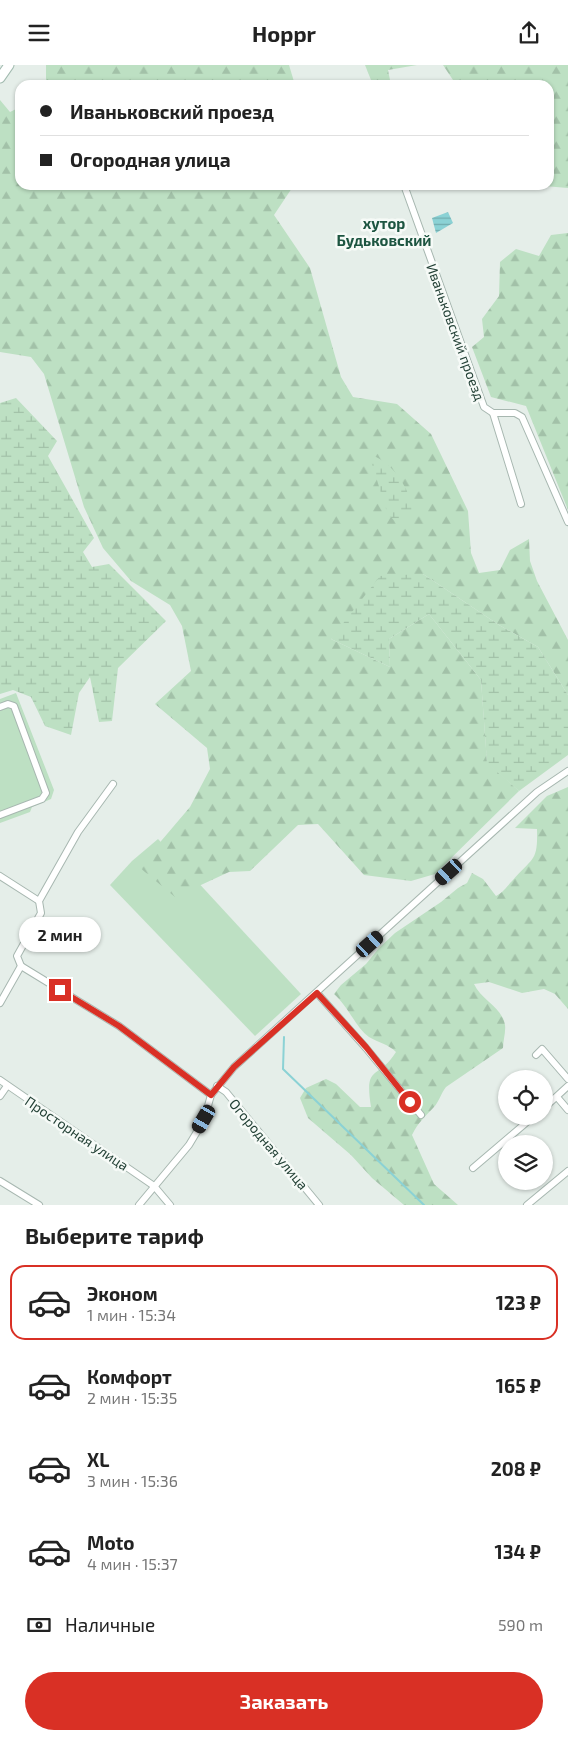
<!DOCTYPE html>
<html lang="ru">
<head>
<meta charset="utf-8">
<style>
  body { margin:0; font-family:"Exo 2",sans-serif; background:#f6f6f6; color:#222; height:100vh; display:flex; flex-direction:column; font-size:19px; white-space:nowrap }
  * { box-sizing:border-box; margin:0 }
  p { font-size:16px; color:#767676 }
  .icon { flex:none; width:28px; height:28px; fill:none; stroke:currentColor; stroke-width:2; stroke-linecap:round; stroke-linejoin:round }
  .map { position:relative; height:1140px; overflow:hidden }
  .details { display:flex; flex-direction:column; background:#fff; flex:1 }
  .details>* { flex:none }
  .top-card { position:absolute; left:15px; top:15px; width:539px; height:110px; border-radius:15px; box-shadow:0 1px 4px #0004; display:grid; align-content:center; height:110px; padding:0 25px; background:#fff }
  .tools { position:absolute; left:498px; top:1005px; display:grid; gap:10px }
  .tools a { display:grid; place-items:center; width:55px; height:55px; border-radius:50%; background:#fff; box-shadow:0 1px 4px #0004; font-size:25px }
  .end { position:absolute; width:22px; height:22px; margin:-11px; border:6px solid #d93025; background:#fff; box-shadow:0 0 0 2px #fff }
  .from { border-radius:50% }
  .bubble { position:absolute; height:35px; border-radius:18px; background:#fff; box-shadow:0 1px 4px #0004; font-size:16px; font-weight:700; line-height:35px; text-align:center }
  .car { position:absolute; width:15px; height:30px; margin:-15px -8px; border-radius:6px; box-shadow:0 0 4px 1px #0007; background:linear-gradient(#222 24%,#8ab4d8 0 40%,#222 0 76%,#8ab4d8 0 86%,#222 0) }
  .top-card b { display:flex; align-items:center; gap:18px; height:48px; font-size:19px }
  .top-card b+b { border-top:1px solid #e0e0e0 }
  .top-card i { width:12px; height:12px; background:#222 }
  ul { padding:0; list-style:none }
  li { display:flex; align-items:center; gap:15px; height:75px; margin:0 10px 8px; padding:0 15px; border:2px solid transparent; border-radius:15px }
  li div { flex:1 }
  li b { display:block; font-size:19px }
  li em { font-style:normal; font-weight:700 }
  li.active { border-color:#d93025 }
  li>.icon { width:45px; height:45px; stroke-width:1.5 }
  h2 { padding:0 25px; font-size:22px; line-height:60px }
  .pay { display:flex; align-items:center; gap:12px; height:55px; padding:0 25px; font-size:19px }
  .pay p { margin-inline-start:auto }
  .primary-button { display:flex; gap:10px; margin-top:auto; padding:10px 25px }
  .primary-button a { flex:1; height:58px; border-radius:30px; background:#d93025; color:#fff; font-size:20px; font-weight:700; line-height:58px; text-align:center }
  header { display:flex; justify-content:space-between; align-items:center; height:65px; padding:0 25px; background:#fff; font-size:22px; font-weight:700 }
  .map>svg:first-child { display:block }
  .green { fill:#bde0c3 }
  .forest { fill:url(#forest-firs) }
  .wetland { fill:url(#wetland-marsh) }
  .water { fill:url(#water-rules) }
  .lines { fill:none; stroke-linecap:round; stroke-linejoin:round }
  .stream { stroke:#8bd2d5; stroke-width:2 }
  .street-casing { stroke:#a7b7b0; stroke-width:8 }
  .secondary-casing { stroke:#a2bbb0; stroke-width:11 }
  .street { stroke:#fff; stroke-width:6 }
  .secondary { stroke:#fff; stroke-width:9 }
  .route { stroke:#d93025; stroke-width:6 }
  .labels { text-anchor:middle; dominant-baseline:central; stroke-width:5; stroke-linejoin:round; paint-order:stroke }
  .street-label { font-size:14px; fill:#234136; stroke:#f6faf7 }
  .neighbourhood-label { font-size:15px; font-weight:bold; fill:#1d5541; stroke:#f6faf7 }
</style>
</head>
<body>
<header><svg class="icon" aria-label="menu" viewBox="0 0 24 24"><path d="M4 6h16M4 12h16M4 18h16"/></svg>Hoppr<svg class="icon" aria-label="share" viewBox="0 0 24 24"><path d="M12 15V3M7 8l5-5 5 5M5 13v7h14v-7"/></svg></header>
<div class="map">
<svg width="568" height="1140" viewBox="0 0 568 1140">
  <defs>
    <pattern id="forest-firs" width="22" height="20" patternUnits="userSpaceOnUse" patternTransform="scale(1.25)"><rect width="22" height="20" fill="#bde0c3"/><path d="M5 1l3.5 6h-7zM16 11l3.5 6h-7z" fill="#a2c1a8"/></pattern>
    <pattern id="wetland-marsh" width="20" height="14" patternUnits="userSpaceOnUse" patternTransform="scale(1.25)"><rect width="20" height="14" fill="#bde0c3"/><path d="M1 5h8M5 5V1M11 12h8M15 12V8" fill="none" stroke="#a2c1a8"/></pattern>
    <pattern id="water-rules" width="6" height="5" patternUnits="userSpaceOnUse" patternTransform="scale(1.25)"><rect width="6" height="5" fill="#8bd2d5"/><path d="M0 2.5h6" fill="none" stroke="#71acae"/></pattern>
  </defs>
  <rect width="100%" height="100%" fill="#e5eee9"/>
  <!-- green -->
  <g class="green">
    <polygon points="16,628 54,725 51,734 32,742 30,747 0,758 0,634"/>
    <polygon points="158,774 301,929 255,971 110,820 132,796"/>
  </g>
  <!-- forest -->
  <g class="forest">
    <polygon points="46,0 289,0 295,20 46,20"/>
    <polygon points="365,0 417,0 388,5 391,20 373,20"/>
    <polygon points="443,0 568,0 568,123 532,120 549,120 549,20 452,20 453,15"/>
    <polygon points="0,35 10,47 20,42 20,120 294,120 274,150 310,203 341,312 353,332 397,339 431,369 468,446 471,488 479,508 500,505 510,485 529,474 530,496 537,516 568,575 568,630 538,582 499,560 423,509 331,574 390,602 389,574 429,549 481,615 487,697 519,726 435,809 411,816 364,810 318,759 298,760 250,806 229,807 175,832 139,802 190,742 210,704 207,683 155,639 191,606 182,561 170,540 131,516 103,483 84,442 44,309 31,292 0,287"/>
    <polygon points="568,168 568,445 526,341 491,332 472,282 484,272 482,254 499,231 500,197 516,184 539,191 551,170"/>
    <path d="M 568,722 L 568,944 L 555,929 L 544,924 L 522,928 L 489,917 L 474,919 C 481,935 502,942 505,960 C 506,967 503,976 503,983 L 446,1022 C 441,1028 439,1037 434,1042 C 424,1053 419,1056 412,1070 L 434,1119 L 458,1140 L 404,1140 L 372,1113 L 351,1090 L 308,1053 L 300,1033 L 306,1023 L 326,1014 L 336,1019 L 360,1042 L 371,1042 C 364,998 378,1016 396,987 C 388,979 379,978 369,972 C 356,963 348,941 334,929 L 341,920 L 366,899 L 379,883 L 395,868 L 441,837 L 458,823 L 467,818 L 472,808 L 483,814 L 496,831 C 505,826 507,821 513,815 C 533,792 538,797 537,764 L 515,763 L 547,731 Z"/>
  </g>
  <!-- wetland -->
  <g class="wetland">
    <polygon points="16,333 57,376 48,391 94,473 83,487 92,502 109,499 166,556 118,603 112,656 99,657 90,612 79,628 71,670 45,661 31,632 13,625 0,629 0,338"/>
    <path d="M 369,390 C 391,393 415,430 412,451 L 397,457 L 388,450 Z"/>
    <polygon points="423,509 499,560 538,582 568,630 568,690 519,726 487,698 481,615 429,549 389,574 390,602 331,574 380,511"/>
  </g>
  <!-- water -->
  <polygon class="water" points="448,147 453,158 436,168 432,153"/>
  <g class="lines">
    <!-- stream -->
    <polyline class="stream" points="284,972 283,1004 424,1140"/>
    <!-- street casing -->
    <g class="street-casing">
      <g id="street">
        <polyline points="404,120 484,342 493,348 521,439"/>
        <polyline points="493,348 515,348 522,352 568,457"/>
        <polyline points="0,642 8,639 14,641 46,728 42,734 0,750"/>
        <polyline points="0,811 39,836"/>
        <polyline points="21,901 119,961 211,1030"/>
        <polyline points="317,928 366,983 421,1050"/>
        <polyline points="0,938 21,901 17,891 41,848 39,836 78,767 113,719"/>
        <polyline points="536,990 542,984 568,1014"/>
        <polyline points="0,1015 154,1121 170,1140"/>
        <polyline points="217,1021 226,1027 319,1140"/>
        <polyline points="0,1031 7,1021"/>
        <polyline points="557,1032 568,1045"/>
        <polyline points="544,1043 568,1021"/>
        <polyline points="473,1103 534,1051"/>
        <polyline points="0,1116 39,1140"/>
        <polyline points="139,1140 189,1080 204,1055 211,1030 234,1002 537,727 568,706"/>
        <polyline points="527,1140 568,1106"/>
      </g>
    </g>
    <!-- secondary casing -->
    <g class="secondary-casing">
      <polyline id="secondary" points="0,13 9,0"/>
    </g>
    <!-- street -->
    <use href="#street" class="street"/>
    <!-- secondary -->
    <use href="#secondary" class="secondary"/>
  </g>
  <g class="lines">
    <!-- route -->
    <polyline class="route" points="60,925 119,961 211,1030 234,1002 317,928 366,982 410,1037"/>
  </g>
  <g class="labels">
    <!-- street labels -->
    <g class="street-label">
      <text transform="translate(456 267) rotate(70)">Иваньковский проезд</text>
      <text transform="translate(77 1068) rotate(34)">Просторная улица</text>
      <text transform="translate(269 1079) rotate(50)">Огородная улица</text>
    </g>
    <!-- neighbourhood labels -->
    <g class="neighbourhood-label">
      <text x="384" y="158">хутор<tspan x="384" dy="17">Будьковский</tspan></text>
    </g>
  </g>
</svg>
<div class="tools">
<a><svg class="icon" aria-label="locate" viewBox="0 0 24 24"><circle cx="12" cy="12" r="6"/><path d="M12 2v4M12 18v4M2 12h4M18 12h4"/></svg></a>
<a><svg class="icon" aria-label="layers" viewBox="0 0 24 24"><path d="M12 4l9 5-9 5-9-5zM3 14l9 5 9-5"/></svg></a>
</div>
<i class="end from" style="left:410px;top:1037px"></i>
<i class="end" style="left:60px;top:925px"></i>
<div class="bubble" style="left:19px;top:852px;width:82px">2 мин</div>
<i class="car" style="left:449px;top:807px;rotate:228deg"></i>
<i class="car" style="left:370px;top:879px;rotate:48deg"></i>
<i class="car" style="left:204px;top:1054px;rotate:210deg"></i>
<div class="top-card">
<b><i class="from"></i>Иваньковский проезд</b>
<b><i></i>Огородная улица</b>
</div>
</div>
<section class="details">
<h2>Выберите тариф</h2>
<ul>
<li class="active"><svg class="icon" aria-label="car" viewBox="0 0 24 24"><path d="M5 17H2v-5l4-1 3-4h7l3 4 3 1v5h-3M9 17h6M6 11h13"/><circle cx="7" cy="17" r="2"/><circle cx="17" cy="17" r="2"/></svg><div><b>Эконом</b><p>1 мин · 15:34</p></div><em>123 ₽</em></li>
<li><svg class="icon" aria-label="car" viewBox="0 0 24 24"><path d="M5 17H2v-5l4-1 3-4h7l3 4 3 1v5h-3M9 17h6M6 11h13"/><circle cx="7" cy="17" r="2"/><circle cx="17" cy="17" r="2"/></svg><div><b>Комфорт</b><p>2 мин · 15:35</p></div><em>165 ₽</em></li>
<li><svg class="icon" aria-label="car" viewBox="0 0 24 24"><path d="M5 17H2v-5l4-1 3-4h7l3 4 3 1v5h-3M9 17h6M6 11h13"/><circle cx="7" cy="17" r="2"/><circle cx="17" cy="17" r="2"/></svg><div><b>XL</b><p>3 мин · 15:36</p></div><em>208 ₽</em></li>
<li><svg class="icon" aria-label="car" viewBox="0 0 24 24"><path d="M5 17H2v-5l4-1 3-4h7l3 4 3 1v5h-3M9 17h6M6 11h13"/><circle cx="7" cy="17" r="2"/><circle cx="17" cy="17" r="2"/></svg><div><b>Moto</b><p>4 мин · 15:37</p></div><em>134 ₽</em></li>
</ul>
<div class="pay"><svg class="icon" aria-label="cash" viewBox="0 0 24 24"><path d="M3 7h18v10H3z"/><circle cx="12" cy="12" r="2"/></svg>Наличные<p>590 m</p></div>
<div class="primary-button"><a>Заказать</a></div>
</section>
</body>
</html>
